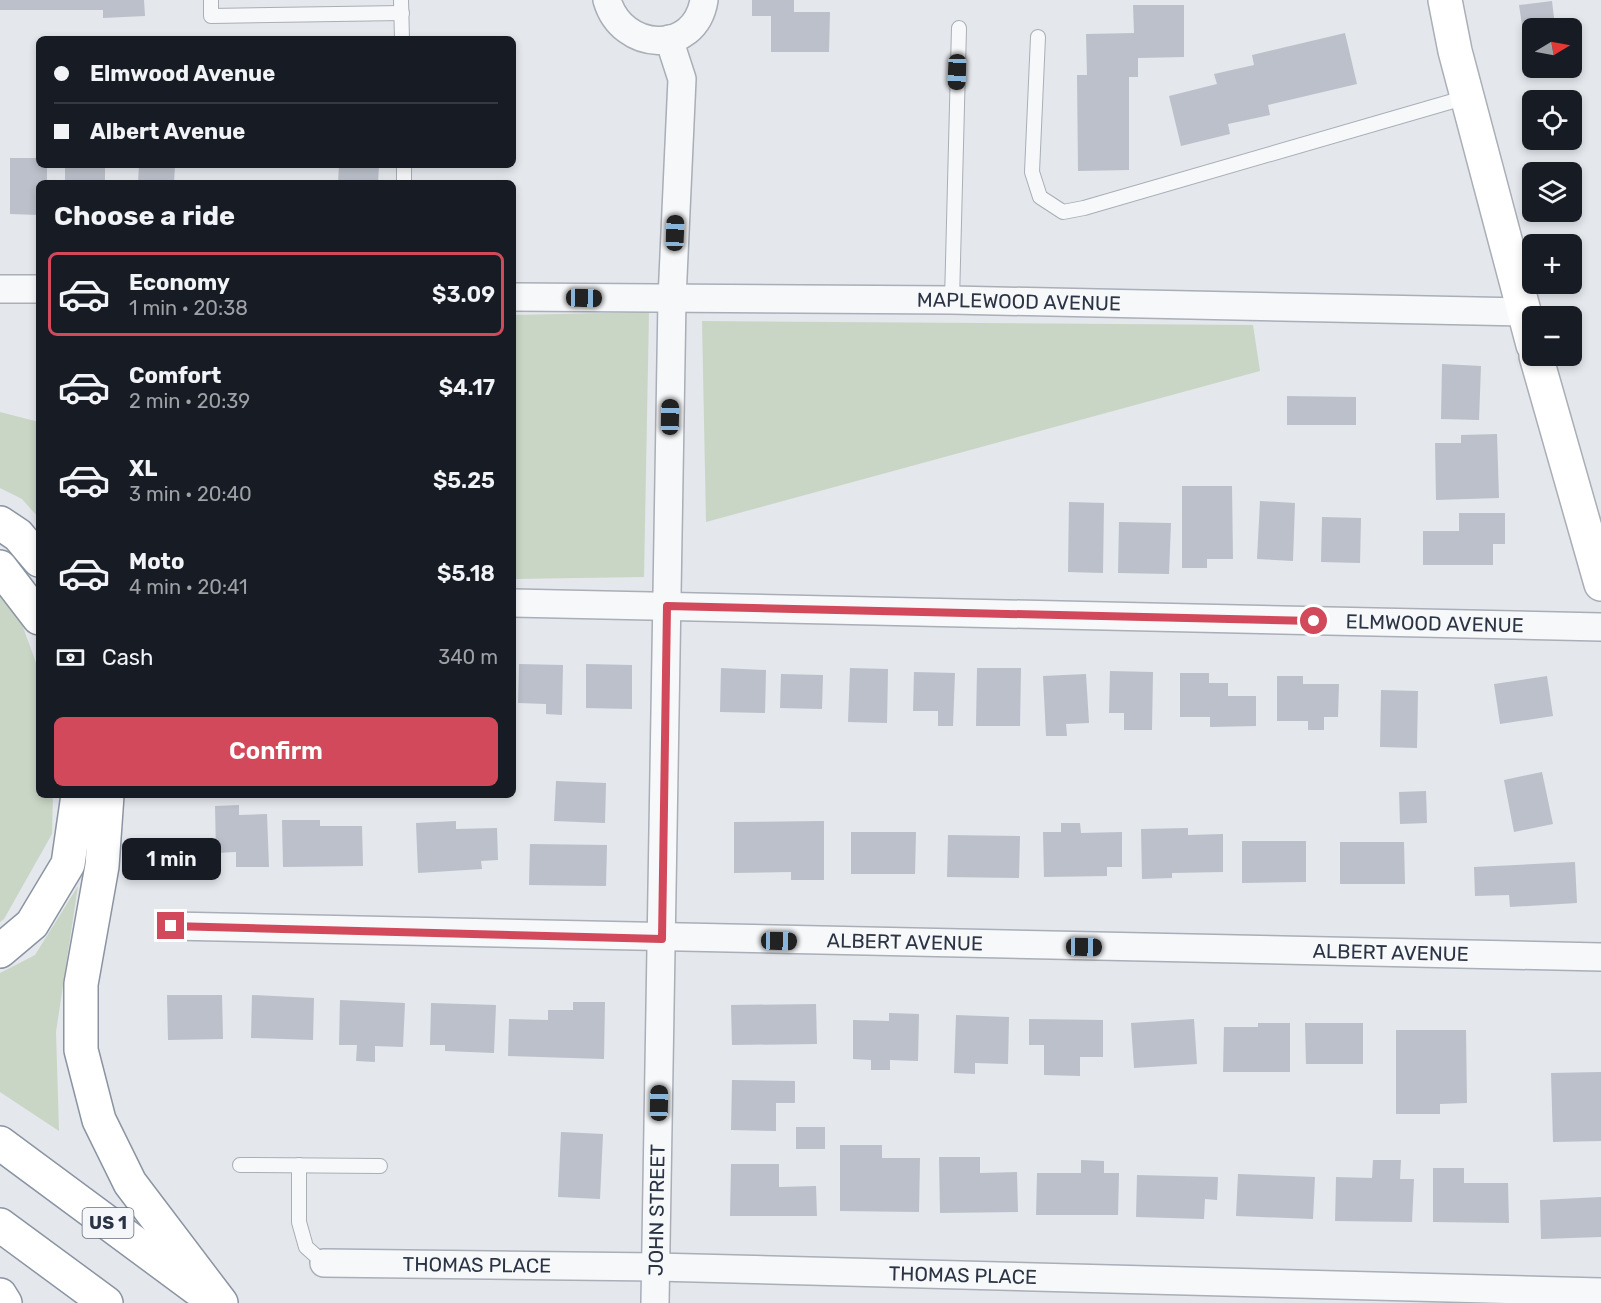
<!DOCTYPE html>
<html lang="en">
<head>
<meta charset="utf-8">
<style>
  body { margin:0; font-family:Rubik,sans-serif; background:#20242c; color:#f1f3f6; height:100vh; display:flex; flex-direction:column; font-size:22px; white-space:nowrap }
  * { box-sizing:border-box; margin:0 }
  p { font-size:20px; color:#9ea1a6 }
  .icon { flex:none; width:33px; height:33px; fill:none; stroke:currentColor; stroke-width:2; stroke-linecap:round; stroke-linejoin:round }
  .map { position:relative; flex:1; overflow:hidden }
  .sheet { position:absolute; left:36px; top:180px; width:480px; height:618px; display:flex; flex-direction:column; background:#171b24; border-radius:9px; box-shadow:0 3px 9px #0003 }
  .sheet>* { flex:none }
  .guide { position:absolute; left:36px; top:36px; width:480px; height:132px; border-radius:9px; box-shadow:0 3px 9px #0003; display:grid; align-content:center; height:132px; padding:0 18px; background:#171b24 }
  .needle { width:39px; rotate:80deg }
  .fabs { position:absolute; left:1522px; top:18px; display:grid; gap:12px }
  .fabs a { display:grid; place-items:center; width:60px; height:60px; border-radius:9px; background:#171b24; box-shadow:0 3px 9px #0003; font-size:30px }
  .end { position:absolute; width:27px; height:27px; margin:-14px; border:8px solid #d1495b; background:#fff; box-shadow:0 0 0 3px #fff }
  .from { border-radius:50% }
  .bubble { position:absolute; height:42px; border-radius:9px; background:#171b24; box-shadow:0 3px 9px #0003; font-size:20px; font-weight:600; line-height:42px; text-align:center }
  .car { position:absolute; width:18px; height:36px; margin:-18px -9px; border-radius:8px; box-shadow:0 0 4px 2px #0007; background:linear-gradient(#222 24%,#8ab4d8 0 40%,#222 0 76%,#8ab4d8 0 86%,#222 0) }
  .guide b { display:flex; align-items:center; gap:21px; height:57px; font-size:22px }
  .guide b+b { border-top:2px solid #363941 }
  .guide i { width:15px; height:15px; background:#f1f3f6 }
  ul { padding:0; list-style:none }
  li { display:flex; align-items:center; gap:18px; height:84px; margin:0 12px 9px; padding:0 6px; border:3px solid transparent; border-radius:9px }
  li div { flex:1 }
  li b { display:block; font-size:22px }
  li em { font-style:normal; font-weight:600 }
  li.active { border-color:#d1495b }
  li>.icon { width:54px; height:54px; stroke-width:1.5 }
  h2 { padding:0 18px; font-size:27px; line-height:72px }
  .pay { display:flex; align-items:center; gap:15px; height:66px; padding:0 18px; font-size:22px }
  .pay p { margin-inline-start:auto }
  .cta { display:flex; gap:12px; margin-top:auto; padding:12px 18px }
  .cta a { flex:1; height:69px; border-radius:9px; background:#d1495b; color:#fff; font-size:24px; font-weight:600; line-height:69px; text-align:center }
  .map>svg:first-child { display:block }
  .green { fill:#c9d6c5 }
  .building { fill:#bbc0ca }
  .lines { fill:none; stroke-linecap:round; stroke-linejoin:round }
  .lane-casing { stroke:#a9aeb7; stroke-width:16 }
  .street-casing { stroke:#a9aeb7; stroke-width:30 }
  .secondary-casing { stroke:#a9aeb7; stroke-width:36 }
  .highway-casing { stroke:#8b94a3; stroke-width:36 }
  .lane { stroke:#f7f8fa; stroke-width:14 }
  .street { stroke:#f7f8fa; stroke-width:27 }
  .secondary { stroke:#fff; stroke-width:33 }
  .highway { stroke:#fff; stroke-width:33 }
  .route { stroke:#d1495b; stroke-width:8 }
  .labels { text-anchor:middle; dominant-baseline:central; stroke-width:6; stroke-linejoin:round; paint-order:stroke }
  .shield { fill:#f4f6f9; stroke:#676e7b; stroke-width:1.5 }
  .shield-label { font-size:18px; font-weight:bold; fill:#2b3445 }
  .street-label { font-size:20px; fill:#2b3445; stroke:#f4f6f9 }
</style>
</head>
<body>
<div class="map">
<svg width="1601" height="1303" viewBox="0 0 1601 1303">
  <rect width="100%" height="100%" fill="#e4e7ec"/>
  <!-- green -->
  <g class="green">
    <polygon points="649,312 644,577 513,579 513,315"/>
    <polygon points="702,321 1253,325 1260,371 706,522"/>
    <polygon points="0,412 39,422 39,518 22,499 0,488"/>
    <polygon points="0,594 19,616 39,671 39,795 53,795 52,834 4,919 0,922"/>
    <polygon points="78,886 56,1032 59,1131 0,1092 0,973 35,955"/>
  </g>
  <!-- building -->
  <g class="building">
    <polygon points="0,0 144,0 145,16 103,18 103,10 0,10"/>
    <polygon points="752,0 794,0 794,12 830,12 829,52 771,52 771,16 752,16"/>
    <polygon points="1552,1 1555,26 1569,24 1569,28 1533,28 1533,58 1527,59 1519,5"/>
    <polygon points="1133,5 1184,5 1184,57 1138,58 1138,77 1129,77 1129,170 1078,171 1077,75 1087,75 1086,34 1134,33"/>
    <polygon points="1345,33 1357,84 1268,105 1270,115 1228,124 1230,134 1181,146 1169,96 1217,84 1214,74 1254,65 1252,55"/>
    <polygon points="10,158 39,158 39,165 47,165 47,183 39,183 39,215 10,214"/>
    <rect x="65" y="165" width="40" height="18"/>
    <polygon points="139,165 175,165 174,183 138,183"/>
    <polygon points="339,165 379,165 378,183 338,183"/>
    <polygon points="1442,364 1481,366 1479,420 1441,419"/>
    <polygon points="1287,396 1356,397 1356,425 1287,425"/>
    <polygon points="1497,434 1499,498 1436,500 1435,443 1461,443 1461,435"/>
    <polygon points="1182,486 1232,486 1233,559 1207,559 1207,568 1182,568"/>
    <polygon points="1260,501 1295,503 1293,561 1257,559"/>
    <polygon points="1069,502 1104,503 1103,573 1068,572"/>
    <polygon points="1459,513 1505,513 1505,544 1493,544 1493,565 1423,565 1423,531 1459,531"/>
    <polygon points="1322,517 1361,518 1360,563 1321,562"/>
    <polygon points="1119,522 1171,523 1169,574 1118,573"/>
    <polygon points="519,664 563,665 562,715 546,714 546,704 518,703"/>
    <polygon points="586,664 632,665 632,709 586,708"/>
    <polygon points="721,668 766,670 765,713 720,712"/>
    <polygon points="850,668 888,669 887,723 848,722"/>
    <polygon points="977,668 1021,668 1020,726 976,726"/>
    <polygon points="1110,671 1153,672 1152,730 1124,730 1124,713 1109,713"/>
    <polygon points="914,672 955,673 953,726 938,726 938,711 913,711"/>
    <polygon points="1180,673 1209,673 1209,683 1228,683 1228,696 1256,696 1256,726 1210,727 1210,717 1180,717"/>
    <polygon points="781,674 823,675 822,709 780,708"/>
    <polygon points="1086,674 1089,723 1066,724 1067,736 1046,736 1043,676"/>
    <polygon points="1277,676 1303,676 1303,684 1339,684 1338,717 1324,717 1324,730 1308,730 1308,721 1277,721"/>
    <polygon points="1547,676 1553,716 1500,724 1494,684"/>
    <polygon points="1381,690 1418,691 1417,748 1380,747"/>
    <polygon points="1542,772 1553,824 1514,832 1504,780"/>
    <polygon points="556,781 606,783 605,823 554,821"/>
    <polygon points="1426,791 1427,823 1400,824 1399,792"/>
    <polygon points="239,805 239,815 267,814 269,867 236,867 236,852 216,853 215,806"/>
    <polygon points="282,820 320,820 320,826 362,826 363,866 283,867"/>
    <polygon points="456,821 456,829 497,828 498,860 481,861 482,869 418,873 416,823"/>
    <polygon points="824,821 824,880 791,880 791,872 734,873 734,822"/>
    <polygon points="1061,823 1080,823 1081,833 1122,832 1122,867 1107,867 1107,876 1044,877 1043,832 1061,832"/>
    <polygon points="1188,828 1188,835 1223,834 1223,872 1172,873 1172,878 1142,879 1141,829"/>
    <polygon points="851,832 916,832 915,874 851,874"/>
    <polygon points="948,835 1020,836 1019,878 947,877"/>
    <polygon points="1242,841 1306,841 1306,882 1242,883"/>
    <polygon points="1340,842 1404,842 1405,884 1340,884"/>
    <polygon points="530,844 607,845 606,886 529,885"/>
    <polygon points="1575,862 1577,903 1510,907 1509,895 1475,896 1474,867"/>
    <polygon points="167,995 222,995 223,1039 168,1040"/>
    <polygon points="252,995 314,998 313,1040 251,1038"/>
    <polygon points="340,1000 405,1003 403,1047 375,1046 375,1062 356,1061 357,1045 339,1045"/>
    <polygon points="573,1002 605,1002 604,1059 508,1056 509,1019 548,1020 548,1010 573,1010"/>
    <polygon points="431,1003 496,1005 494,1053 445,1051 445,1045 430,1045"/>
    <polygon points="816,1004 817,1044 732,1045 731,1005"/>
    <polygon points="889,1013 919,1014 918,1061 890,1060 890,1070 871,1070 871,1060 853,1059 853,1020 889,1021"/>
    <polygon points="956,1015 1009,1017 1008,1064 975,1063 975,1074 954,1073"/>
    <polygon points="1029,1019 1103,1020 1103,1057 1080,1057 1080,1076 1044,1075 1044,1045 1029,1045"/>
    <polygon points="1194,1019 1197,1064 1134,1068 1131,1023"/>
    <polygon points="1258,1023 1290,1023 1290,1072 1223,1072 1224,1027 1258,1027"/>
    <polygon points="1305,1023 1363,1023 1363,1064 1306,1064"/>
    <polygon points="1396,1030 1466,1030 1467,1103 1440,1104 1440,1114 1396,1114"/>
    <polygon points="1601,1072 1601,1141 1553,1142 1551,1073"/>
    <polygon points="732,1080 795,1081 795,1103 776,1103 776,1131 731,1130"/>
    <rect x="796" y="1127" width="29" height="22"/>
    <polygon points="561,1132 603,1134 600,1199 558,1197"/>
    <polygon points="840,1145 882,1145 882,1158 920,1158 919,1212 840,1211"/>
    <polygon points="939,1157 980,1157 980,1173 1017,1172 1018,1212 940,1213"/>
    <polygon points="1081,1160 1104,1161 1104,1173 1119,1173 1118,1215 1036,1215 1037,1173 1081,1173"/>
    <polygon points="1373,1160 1401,1160 1400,1179 1414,1179 1412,1222 1335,1221 1336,1177 1372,1178"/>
    <polygon points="731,1164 779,1164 779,1187 816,1186 817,1216 730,1216"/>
    <polygon points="1433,1168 1464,1168 1464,1183 1508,1183 1509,1223 1433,1222"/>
    <polygon points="1238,1174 1315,1177 1313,1219 1236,1216"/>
    <polygon points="1137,1175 1218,1177 1217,1200 1205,1199 1204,1219 1136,1217"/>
    <polygon points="1601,1197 1601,1237 1541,1239 1540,1200"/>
  </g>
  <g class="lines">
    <!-- lane casing -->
    <g class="lane-casing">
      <g id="lane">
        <polyline points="211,0 211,16 402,13"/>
        <polyline points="401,0 402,39"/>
        <polyline points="1038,37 1032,172 1040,197 1063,212 1084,208 1467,97"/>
        <polyline points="404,165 404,183"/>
        <polyline points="952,300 959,28"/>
        <polyline points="240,1165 380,1166"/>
        <polyline points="299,1165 299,1222 306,1247 324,1263"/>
      </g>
    </g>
    <!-- street casing -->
    <g class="street-casing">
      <g id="street">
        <path d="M 607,0 C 622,52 695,56 704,0"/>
        <polyline points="0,289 39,289"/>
        <path id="s1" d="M 513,297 L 952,300 L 1524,312"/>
        <path id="s2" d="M 513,603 L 1601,627"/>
        <path id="s3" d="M 171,926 L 1601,957"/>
        <path id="s4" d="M 324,1263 L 656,1267 L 1601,1292"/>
        <path id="s5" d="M 655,1303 L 672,299 L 682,79 L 669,39"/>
      </g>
    </g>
    <!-- secondary casing -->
    <g class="secondary-casing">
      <g id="secondary">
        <polyline points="1445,0 1455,51 1533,345"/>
        <polyline points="1536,356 1601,584"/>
      </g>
    </g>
    <!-- highway casing -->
    <g class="highway-casing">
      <g id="highway">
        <polyline points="0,523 18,535 39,560"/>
        <polyline points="0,567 39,618"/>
        <polyline points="107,795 102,866 81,984 81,1050 99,1120 130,1183 221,1303"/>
        <polyline points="0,951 32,924 68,864 78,795"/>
        <polyline points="0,1143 196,1288"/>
        <polyline points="0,1225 106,1303"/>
        <polyline points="0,1295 5,1303"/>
      </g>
    </g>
    <!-- lane -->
    <use href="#lane" class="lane"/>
    <!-- street -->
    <use href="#street" class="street"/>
    <!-- secondary -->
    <use href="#secondary" class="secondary"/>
    <!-- highway -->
    <use href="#highway" class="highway"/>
  </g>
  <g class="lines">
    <!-- route -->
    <polyline class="route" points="171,926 662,939 667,606 1314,621"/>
  </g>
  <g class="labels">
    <!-- shield labels -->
    <rect class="shield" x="82.5" y="1208" width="51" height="30" rx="4.5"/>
    <g class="shield-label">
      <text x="108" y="1223">US 1</text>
    </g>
    <!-- street labels -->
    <g class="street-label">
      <text stroke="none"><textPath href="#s1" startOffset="506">MAPLEWOOD AVENUE</textPath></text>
      <text stroke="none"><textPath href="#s2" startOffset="922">ELMWOOD AVENUE</textPath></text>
      <text stroke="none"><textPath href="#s3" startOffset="734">ALBERT AVENUE</textPath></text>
      <text stroke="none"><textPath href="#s3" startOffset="1220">ALBERT AVENUE</textPath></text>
      <text stroke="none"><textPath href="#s5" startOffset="93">JOHN STREET</textPath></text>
      <text stroke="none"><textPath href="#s4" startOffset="153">THOMAS PLACE</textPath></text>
      <text stroke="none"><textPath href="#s4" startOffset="639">THOMAS PLACE</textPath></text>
    </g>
  </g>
</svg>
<div class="fabs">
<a><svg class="needle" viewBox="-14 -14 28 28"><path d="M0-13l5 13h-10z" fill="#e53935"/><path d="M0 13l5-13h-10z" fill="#9ea1a6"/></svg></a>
<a><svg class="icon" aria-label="locate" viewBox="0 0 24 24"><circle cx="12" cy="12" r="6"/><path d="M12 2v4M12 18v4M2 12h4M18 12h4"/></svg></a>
<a><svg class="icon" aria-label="layers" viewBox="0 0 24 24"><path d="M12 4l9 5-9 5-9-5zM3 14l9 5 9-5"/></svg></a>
<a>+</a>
<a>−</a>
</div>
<i class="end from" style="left:1314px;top:621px"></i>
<i class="end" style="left:171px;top:926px"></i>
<div class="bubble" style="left:122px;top:838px;width:99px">1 min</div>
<i class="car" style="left:957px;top:72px;rotate:182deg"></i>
<i class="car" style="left:675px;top:233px;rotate:2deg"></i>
<i class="car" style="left:584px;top:298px;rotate:91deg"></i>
<i class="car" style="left:670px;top:417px;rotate:1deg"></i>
<i class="car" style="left:779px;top:941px;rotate:91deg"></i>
<i class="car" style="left:1084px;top:947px;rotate:91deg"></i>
<i class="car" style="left:659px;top:1103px;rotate:1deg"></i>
<div class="guide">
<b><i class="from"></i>Elmwood Avenue</b>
<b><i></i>Albert Avenue</b>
</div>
<section class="sheet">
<h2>Choose a ride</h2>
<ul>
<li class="active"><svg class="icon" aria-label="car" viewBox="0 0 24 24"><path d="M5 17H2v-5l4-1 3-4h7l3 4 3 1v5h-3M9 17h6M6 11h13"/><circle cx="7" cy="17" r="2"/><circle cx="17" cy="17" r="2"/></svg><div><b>Economy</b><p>1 min · 20:38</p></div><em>$3.09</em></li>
<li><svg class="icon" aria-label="car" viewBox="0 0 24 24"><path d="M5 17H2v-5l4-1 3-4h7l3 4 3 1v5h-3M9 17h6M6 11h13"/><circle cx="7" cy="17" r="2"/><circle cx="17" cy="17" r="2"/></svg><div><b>Comfort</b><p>2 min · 20:39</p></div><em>$4.17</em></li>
<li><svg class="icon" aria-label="car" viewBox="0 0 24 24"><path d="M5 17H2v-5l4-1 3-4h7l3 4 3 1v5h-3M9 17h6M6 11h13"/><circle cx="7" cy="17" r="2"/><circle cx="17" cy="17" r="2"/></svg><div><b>XL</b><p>3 min · 20:40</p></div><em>$5.25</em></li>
<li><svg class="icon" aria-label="car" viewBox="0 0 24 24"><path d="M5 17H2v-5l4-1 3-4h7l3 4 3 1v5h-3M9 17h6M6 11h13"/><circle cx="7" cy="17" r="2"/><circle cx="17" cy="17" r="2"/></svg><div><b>Moto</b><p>4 min · 20:41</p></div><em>$5.18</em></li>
</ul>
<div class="pay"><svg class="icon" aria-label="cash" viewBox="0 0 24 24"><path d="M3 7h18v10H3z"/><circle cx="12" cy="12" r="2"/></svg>Cash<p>340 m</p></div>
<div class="cta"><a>Confirm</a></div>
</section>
</div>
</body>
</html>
